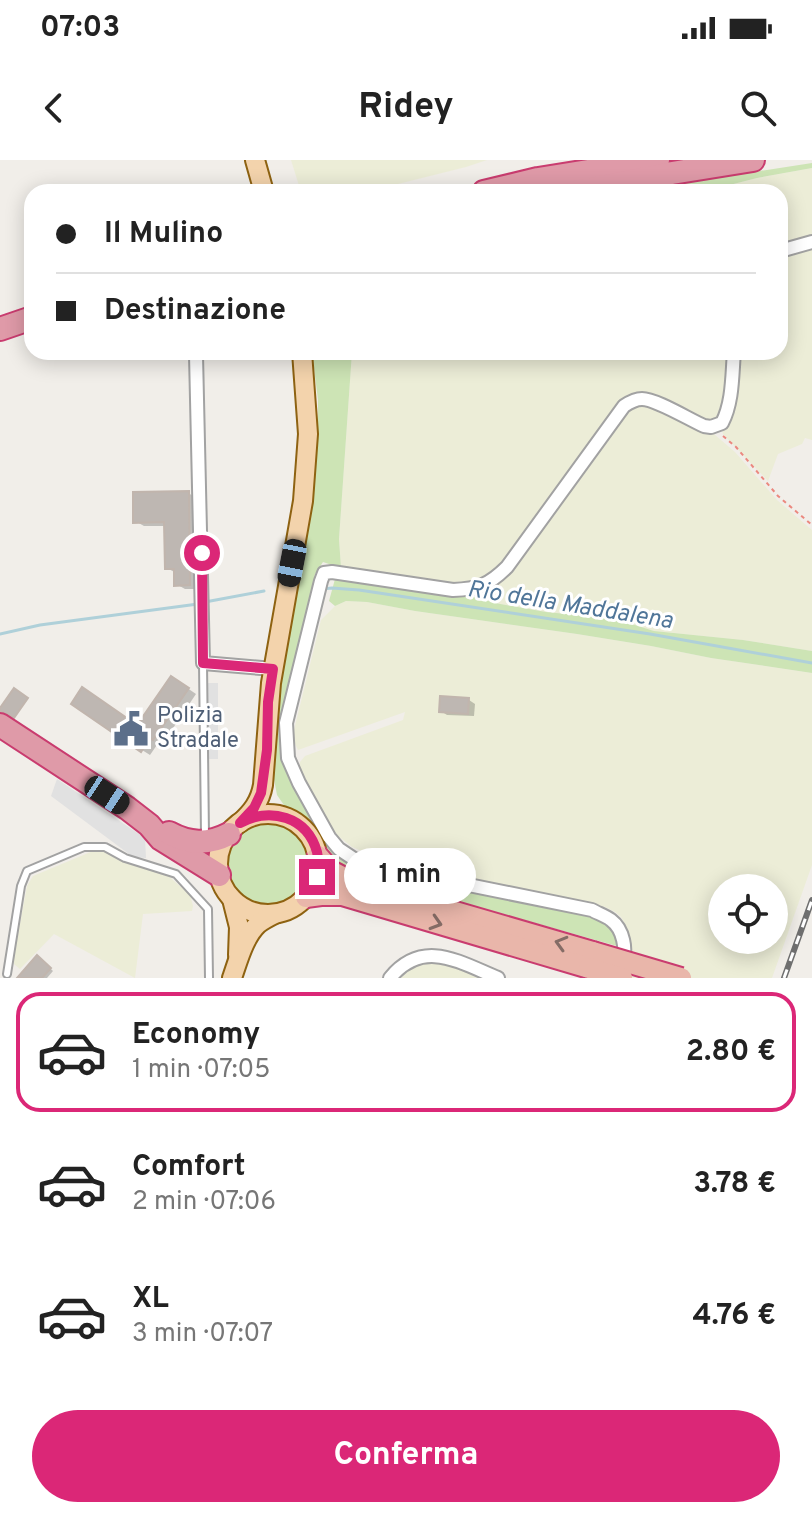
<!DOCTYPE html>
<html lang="it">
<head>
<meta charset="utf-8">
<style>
  body { margin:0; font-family:Overpass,sans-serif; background:#f6f6f6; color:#222; height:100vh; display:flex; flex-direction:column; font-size:30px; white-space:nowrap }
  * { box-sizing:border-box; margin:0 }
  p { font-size:26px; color:#767676 }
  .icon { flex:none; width:44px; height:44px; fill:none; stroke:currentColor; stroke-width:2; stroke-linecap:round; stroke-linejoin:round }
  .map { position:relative; height:818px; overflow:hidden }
  .side { display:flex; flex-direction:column; background:#fff; flex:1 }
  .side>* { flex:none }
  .top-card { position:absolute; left:24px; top:24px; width:764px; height:176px; border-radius:24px; box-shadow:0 4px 20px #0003; display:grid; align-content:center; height:176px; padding:0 32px; background:#fff }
  .fabs { position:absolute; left:708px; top:714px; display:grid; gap:16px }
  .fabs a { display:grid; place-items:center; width:80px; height:80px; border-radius:50%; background:#fff; box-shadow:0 4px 20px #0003; font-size:40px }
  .end { position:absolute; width:36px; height:36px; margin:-18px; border:10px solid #db2777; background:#fff; box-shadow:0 0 0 4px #fff }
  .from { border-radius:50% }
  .bubble { position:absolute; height:56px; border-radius:28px; background:#fff; box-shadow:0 4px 20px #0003; font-size:26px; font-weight:700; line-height:56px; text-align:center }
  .car { position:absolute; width:24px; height:48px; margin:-24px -12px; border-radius:10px; box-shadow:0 0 6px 2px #0007; background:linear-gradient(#222 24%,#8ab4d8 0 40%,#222 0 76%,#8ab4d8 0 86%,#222 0) }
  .top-card b { display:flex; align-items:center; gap:28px; height:76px; font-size:30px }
  .top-card b+b { border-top:2px solid #e0e0e0 }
  .top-card i { width:20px; height:20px; background:#222 }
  ul { padding:14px 0 0; list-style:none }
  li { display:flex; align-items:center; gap:24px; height:120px; margin:0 16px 12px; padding:0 16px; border:4px solid transparent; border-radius:24px }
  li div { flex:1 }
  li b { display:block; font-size:30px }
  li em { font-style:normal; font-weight:700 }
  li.current { border-color:#db2777 }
  li>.icon { width:72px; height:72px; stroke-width:1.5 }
  .primary-button { display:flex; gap:16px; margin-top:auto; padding:16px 32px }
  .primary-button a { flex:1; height:92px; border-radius:48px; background:#db2777; color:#fff; font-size:32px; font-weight:700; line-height:92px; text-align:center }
  .status { display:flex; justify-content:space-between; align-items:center; height:56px; padding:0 40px; background:#fff; direction:ltr }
  .status svg { height:22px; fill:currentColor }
  header { display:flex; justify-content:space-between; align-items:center; height:104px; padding:0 32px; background:#fff; font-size:36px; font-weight:700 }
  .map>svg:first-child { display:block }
  .farmland { fill:#ecedd7; fill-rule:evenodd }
  .grass { fill:#cde4b5 }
  .parking { fill:#e1e1e1 }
  .shadow { fill:#0003 }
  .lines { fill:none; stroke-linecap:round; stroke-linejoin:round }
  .stream { stroke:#afd0d9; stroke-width:3 }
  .building { fill:#beb7b2; stroke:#c1b5ad; stroke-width:2 }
  .service-casing { stroke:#a2a2a2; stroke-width:10 }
  .minor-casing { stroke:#a2a2a2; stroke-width:16 }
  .primary-casing { stroke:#8e6211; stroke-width:22 }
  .trunk-casing { stroke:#c93c6f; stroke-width:24 }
  .motorway-casing { stroke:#c93c6f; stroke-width:26 }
  .path { stroke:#eb887f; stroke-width:2; stroke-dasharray:4 4; stroke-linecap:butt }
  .service { stroke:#fff; stroke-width:6 }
  .minor { stroke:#fff; stroke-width:12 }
  .primary { stroke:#f3d3ac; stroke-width:18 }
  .trunk { stroke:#e9b6aa; stroke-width:20 }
  .motorway { stroke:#df9aa8; stroke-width:22 }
  .rail-casing { stroke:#6f6f6f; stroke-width:6 }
  .rail { stroke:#fff; stroke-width:3; stroke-dasharray:9; stroke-linecap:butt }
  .trunk-bridge-casing { stroke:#c93c6f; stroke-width:24; stroke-linecap:butt }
  .trunk-bridge { stroke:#e9b6aa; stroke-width:20 }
  .oneway { stroke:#856c66 }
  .route { stroke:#db2777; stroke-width:10 }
  .labels { text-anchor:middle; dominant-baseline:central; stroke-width:6; stroke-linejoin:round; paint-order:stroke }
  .service-label { font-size:22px; fill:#4e5e75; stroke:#fff; text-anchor:start }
  .water-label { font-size:24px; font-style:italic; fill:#507699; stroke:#fff }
</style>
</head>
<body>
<div class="status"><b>07:03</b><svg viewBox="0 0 49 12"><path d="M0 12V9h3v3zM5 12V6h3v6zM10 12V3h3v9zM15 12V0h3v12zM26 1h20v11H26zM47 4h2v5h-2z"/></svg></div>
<header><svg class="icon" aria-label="back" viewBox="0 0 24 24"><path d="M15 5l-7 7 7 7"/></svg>Ridey<svg class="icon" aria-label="search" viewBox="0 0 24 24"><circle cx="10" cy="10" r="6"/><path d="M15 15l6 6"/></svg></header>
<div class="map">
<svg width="812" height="818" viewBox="0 0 812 818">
  <rect width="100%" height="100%" fill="#f1eee9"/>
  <!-- farmland -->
  <g class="farmland">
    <polygon points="291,0 487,0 466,7 366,32 301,32"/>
    <polygon points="812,8 812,78 780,86 780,32 702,32 757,18"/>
    <polygon points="812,87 812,280 805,278 802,284 778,294 768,321 723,274 722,269 737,192 780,192 780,96"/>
    <polygon points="352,192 730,192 722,255 715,264 633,236 495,414 461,427 341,408 339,379"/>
    <polygon points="635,243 655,245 714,274 735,292 777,340 812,370 812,491 743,480 654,471 618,460 546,452 495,443 476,437 503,419 629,247"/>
    <path d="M 346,441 L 367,442 L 415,451 L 577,474 L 651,486 L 711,498 L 812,513 L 812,705 L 772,818 L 624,818 L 631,787 L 630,779 L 628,770 L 621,757 L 615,752 L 605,747 L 384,700 L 352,687 L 337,675 L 301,616 L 299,609 L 300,602 L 305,596 L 403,560 L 405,552 L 298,590 L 294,582 L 293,574 L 321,460 L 335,446 ZM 722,728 L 774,728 L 774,780 L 722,780 Z"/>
    <polygon points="93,691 105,691 125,701 165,713 190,735 193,746 192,751 143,754 135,818 54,774 20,809 14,804 13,801 27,726 33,716"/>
    <polygon points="432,802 445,803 485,818 401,818 410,809 420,804"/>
  </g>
  <!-- grass -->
  <g class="grass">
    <polygon points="812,3 812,8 757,18 702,32 623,32"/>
    <path d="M 312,192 L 352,192 L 339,379 L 341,408 L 323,402 L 315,414 L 284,558 L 282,583 L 343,695 L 589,755 C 604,763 616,767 617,786 L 345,710 L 328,698 L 312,668 L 286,648 L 277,635 L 273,614 L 278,527 L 306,368 L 318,275 L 318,240 Z"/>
    <polygon points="335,419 351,419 434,433 476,437 495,443 546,452 597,457 619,460 654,471 743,480 812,491 812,513 711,498 651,486 577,474 415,451 367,442 346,441 335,446 329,441"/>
    <circle cx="268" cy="704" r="43"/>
  </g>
  <!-- parking -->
  <g class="parking">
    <rect x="207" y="523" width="11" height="76"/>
    <polygon points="57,619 145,678 146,698 133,697 51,636"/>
  </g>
  <!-- shadow -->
  <g class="shadow">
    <polygon points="188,333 197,338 198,429 185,429 176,424 176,413 167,408 166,366 144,366 135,361"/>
    <polygon points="180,523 196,534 163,583 159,582 150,595 142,590 138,567"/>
    <polygon points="469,540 475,544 474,556 447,555 441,551"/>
    <polygon points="41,800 53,811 47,818 16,818"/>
  </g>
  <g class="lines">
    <!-- stream -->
    <g class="stream">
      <polyline points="322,429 332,428 359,430 650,474 812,503"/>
      <polyline points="205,442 264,431"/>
      <polyline points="0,474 40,465 198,444"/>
    </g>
  </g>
  <!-- building -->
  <g class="building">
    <polygon points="189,331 190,425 174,426 174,409 165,409 164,362 133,363 133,332"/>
    <polygon points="171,516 189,528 153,580 150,578 141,592 71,544 82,527 137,565"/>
    <polygon points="14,528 28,538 14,558 0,551 0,548"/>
    <polygon points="440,536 469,538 468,554 439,552"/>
    <polygon points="37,795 51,808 42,818 17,818"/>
  </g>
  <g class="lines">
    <!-- service casing -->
    <g class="service-casing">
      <g id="service">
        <polyline points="203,503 205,676"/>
        <polyline points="7,814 21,726 27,711 84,687 105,687 125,698 176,714 208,749 209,818"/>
      </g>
    </g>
    <!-- minor casing -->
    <g class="minor-casing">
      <g id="minor">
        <polyline points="780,91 812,82"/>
        <polyline points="196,195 203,503 273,509"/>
        <path d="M 621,804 C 628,790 623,769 611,760 C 606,756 597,753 592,750 L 375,706 L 354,699 L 339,689 L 329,677 L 299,623 L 288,598 L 286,563 L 321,421 L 324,413 L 332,412 L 453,430 C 478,429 489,425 507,407 L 624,246 C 630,242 635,239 642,239 C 656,239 690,260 704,266 L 711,267 L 722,263 C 733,242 732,215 734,192"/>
        <path d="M 390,818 C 423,778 459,802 498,818"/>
      </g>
    </g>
    <!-- primary casing -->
    <g class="primary-casing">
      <g id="primary">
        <polyline points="255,0 264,32"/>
        <circle cx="268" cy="704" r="50"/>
        <path d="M 240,663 C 252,652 260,642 263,625 L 271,523 L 303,341 L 308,274 L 302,192"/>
        <polyline points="232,739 239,767 238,795"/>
        <path d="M 232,818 C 238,801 244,777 258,764 C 263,760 269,757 275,754"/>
      </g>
    </g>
    <!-- trunk casing -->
    <g class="trunk-casing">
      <g id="trunk">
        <polyline points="318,696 331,711 352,722 593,792"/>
        <polyline points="306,737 321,735 342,735 589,808"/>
      </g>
    </g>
    <!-- motorway casing -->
    <g class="motorway-casing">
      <g id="motorway">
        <polyline points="484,32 538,19 658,0"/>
        <polyline points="575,32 672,13 753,0"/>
        <polyline points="0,169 32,158"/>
        <polyline points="0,565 127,648 149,665 161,679 219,715"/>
        <path d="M 169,673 C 189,684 208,685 229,674"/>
      </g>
    </g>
    <!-- path -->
    <polyline class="path" points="723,276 736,287 778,336 812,365"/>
    <!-- service -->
    <use href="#service" class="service"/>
    <!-- minor -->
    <use href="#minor" class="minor"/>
    <!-- primary -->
    <use href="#primary" class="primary"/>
    <!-- trunk -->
    <use href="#trunk" class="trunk"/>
    <!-- motorway -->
    <use href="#motorway" class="motorway"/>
    <!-- rail casing -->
    <g class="rail-casing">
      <polyline id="rail" points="784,818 812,740"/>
    </g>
    <!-- rail -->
    <use href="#rail" class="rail"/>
    <!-- trunk-bridge casing -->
    <g class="trunk-bridge-casing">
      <g id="trunk-bridge">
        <polyline points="593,792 681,818"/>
        <polyline points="589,808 622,818"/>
      </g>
    </g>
    <!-- trunk-bridge -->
    <use href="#trunk-bridge" class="trunk-bridge"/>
  </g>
  <!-- one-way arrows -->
  <defs><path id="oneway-chevron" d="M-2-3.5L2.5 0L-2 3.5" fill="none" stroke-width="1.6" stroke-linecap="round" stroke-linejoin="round" transform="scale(2)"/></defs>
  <g class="oneway">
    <use href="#oneway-chevron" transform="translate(436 763) rotate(17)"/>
    <use href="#oneway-chevron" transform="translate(561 783) rotate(-164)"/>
  </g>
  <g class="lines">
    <!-- route -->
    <path class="route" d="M 202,393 L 203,503 L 273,509 L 268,542 L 267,590 L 261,633 L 254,648 L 240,663 C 270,647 307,656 317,692 C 319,700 318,708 317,717"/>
  </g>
  <!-- icons -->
  <defs>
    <g id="civic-bare" transform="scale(2.76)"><path d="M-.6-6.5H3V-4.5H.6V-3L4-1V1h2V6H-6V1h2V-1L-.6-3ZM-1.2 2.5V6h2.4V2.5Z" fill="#5c6f8a" stroke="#fff" stroke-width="2.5" paint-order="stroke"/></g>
  </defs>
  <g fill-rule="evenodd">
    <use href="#civic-bare" x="131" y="569"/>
  </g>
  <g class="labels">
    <!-- service labels -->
    <g class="service-label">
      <text x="157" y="556">Polizia<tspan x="157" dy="25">Stradale</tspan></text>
    </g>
    <!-- water labels -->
    <g class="water-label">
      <text transform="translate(570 446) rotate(9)">Rio della Maddalena</text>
    </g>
  </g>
</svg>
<div class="fabs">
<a><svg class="icon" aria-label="locate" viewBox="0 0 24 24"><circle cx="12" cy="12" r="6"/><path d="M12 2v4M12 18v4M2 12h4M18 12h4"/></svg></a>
</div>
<i class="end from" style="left:202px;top:393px"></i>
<i class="end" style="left:317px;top:717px"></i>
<div class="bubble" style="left:344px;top:688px;width:132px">1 min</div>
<i class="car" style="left:292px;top:403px;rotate:191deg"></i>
<i class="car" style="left:107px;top:635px;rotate:123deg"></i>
<div class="top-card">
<b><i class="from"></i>Il Mulino</b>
<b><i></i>Destinazione</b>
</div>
</div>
<section class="side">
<ul>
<li class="current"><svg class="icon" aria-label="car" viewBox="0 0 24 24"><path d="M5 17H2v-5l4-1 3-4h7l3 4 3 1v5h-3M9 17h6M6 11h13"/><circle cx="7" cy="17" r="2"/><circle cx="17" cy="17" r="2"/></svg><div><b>Economy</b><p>1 min · 07:05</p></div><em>2.80 €</em></li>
<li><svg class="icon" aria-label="car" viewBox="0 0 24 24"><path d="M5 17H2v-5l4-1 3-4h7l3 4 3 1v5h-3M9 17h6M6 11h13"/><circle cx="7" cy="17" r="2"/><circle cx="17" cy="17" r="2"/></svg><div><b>Comfort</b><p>2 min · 07:06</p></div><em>3.78 €</em></li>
<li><svg class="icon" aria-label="car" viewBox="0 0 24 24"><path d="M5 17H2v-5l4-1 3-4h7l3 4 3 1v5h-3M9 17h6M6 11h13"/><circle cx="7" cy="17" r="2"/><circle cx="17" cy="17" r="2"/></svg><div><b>XL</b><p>3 min · 07:07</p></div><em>4.76 €</em></li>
</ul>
<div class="primary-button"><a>Conferma</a></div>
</section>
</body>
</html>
